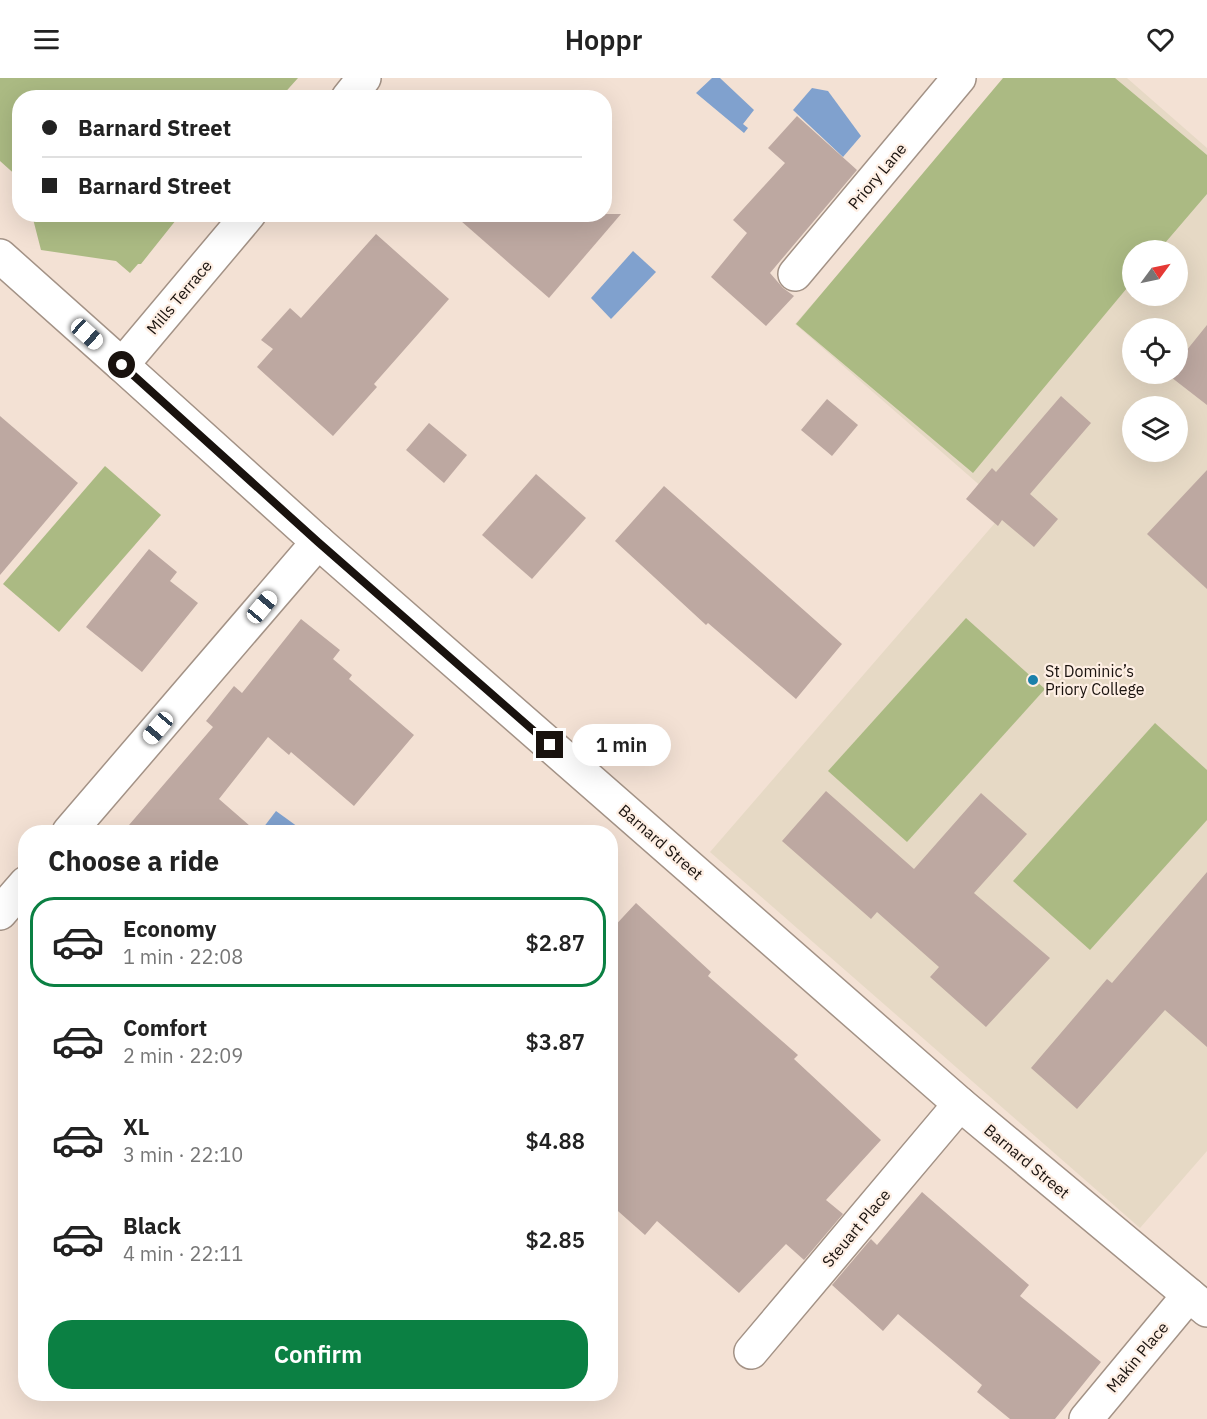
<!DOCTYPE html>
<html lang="en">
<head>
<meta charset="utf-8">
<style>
  body { margin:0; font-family:"IBM Plex Sans",sans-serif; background:#f2f2f2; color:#222; height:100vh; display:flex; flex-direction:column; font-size:22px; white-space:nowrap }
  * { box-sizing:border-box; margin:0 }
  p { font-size:20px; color:#767676 }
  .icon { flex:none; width:33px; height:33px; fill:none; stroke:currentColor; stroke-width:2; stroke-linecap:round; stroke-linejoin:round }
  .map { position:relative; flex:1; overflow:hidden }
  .details { position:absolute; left:18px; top:747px; width:600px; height:576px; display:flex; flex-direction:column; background:#fff; border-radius:24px; box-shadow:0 6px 24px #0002 }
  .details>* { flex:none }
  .hud { position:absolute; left:12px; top:12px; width:600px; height:132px; border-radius:24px; box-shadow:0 6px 24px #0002; display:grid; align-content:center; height:132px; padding:0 30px; background:#fff }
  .needle { width:39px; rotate:57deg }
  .buttons { position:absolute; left:1122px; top:162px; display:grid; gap:12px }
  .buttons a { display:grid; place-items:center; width:66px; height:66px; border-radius:50%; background:#fff; box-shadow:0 6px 24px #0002; font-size:30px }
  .end { position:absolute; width:27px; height:27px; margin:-14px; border:8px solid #19120e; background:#fff; box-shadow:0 0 0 3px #fff }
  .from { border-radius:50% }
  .bubble { position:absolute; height:42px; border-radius:21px; background:#fff; box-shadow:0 6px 24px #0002; font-size:20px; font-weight:600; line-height:42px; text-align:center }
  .car { position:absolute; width:18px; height:36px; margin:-18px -9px; border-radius:8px; box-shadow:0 0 4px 2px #0007; background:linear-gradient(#fff 24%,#345 0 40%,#fff 0 76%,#345 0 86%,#fff 0) }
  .hud b { display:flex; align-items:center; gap:21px; height:57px; font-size:22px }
  .hud b+b { border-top:2px solid #e0e0e0 }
  .hud i { width:15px; height:15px; background:#222 }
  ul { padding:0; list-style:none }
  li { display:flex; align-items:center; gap:18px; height:90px; margin:0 12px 9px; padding:0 18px; border:3px solid transparent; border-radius:24px }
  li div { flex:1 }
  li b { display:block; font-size:22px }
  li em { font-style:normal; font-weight:600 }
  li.on { border-color:#0b8043 }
  li>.icon { width:54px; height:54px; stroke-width:1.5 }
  h2 { padding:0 30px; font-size:27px; line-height:72px }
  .action { display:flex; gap:12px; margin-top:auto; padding:12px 30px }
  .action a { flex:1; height:69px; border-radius:24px; background:#0b8043; color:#fff; font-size:24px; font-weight:600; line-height:69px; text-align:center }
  header { display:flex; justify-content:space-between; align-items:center; height:78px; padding:0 30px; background:#fff; font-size:27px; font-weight:600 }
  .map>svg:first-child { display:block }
  .education { fill:#e6d9c5; fill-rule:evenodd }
  .green { fill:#abba83 }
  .water { fill:#80a1ce }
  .building { fill:#bda8a1 }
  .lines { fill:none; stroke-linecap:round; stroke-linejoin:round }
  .street-casing { stroke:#a39286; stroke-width:36 }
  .street { stroke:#fff; stroke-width:33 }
  .route { stroke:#19120e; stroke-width:8 }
  .poi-dot { fill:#1a80aa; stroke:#feefe4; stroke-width:2 }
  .labels { text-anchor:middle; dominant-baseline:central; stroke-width:4.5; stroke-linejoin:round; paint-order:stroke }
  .street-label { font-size:16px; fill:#19120e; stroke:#feefe4 }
  .poi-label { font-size:16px; fill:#19120e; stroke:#feefe4; text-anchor:start }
</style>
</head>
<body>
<header><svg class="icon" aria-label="menu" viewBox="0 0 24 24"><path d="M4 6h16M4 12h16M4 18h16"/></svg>Hoppr<svg class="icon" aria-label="heart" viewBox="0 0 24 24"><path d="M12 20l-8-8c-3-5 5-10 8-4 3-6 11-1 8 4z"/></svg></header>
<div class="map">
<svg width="1207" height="1341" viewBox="0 0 1207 1341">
  <rect width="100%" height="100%" fill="#f3e1d4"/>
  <!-- education -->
  <path class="education" d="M 1009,0 L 1127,0 L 1207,70 L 1207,1073 L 1140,1150 L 710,774 L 1007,431 L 795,246 ZM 1132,172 L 1178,172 L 1178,218 L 1132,218 ZM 1132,250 L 1178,250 L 1178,296 L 1132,296 ZM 1132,328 L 1178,328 L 1178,374 L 1132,374 Z"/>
  <!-- green -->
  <g class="green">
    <polygon points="0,0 298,0 281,19 20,20 19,100 0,83"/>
    <polygon points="1003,0 1115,0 1207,77 1207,116 1159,172 1132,172 1132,204 973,395 796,246"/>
    <polygon points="32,137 32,136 180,137 141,186 138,186 130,195 116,183 41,172"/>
    <polygon points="105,388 161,437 59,554 3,506"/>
    <polygon points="966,540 1045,611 907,764 828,693"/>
    <polygon points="1155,645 1207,692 1207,742 1090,872 1013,803"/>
  </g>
  <!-- water -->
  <g class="water">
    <polygon points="712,0 720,0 754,32 743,46 748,50 744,55 696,15"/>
    <polygon points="812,10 828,13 861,58 843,79 793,32"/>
    <polygon points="633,173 656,194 611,241 591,220"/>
    <polygon points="276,733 305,754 260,754"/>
  </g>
  <!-- building -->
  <g class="building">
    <polygon points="797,38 857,92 770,195 783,210 794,218 766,248 711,199 747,155 733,142 785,85 768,70"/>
    <polygon points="453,136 621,136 549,220"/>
    <polygon points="376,156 449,221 374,306 377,309 333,358 257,289 273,271 261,262 290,230 301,240"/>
    <polygon points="1207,247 1207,327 1167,296 1178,296 1178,283"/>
    <polygon points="1061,318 1091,345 1030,416 1058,441 1034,469 1002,442 998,448 966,421 992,390 996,394"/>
    <polygon points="827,321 858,347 832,378 801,352"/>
    <polygon points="0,338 78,405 0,497"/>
    <polygon points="429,345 467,377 444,405 406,372"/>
    <polygon points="1207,392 1207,511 1147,456"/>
    <polygon points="536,396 586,440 532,501 482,457"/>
    <polygon points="664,408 842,566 796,621 708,545 706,547 615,463"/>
    <polygon points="149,471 177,494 170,503 198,525 142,594 86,549"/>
    <polygon points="301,541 340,572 333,581 352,597 349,601 414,657 354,728 291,674 289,677 268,659 219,721 257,754 123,754 213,649 206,643 234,608 242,615"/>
    <polygon points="826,713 914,791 981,715 1027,756 974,815 1050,880 986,949 930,899 939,889 877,834 871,841 782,763"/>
    <polygon points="1207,794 1207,969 1165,932 1077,1031 1031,990 1107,901 1112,905"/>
    <polygon points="636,825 711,894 708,898 798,977 794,981 881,1062 826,1122 843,1136 804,1182 786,1166 739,1215 657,1143 645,1157 610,1126 610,853"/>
    <polygon points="922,1114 1029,1207 1020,1218 1101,1284 1055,1341 1010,1341 977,1314 982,1307 898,1236 883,1253 832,1207 871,1161 877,1167"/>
  </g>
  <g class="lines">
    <!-- street casing -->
    <g class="street-casing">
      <g id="street">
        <polyline points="348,20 364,0"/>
        <polyline points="0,178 122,287 249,136"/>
        <polyline points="795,196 959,0"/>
        <polyline points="122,287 318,464 960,1026 1207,1232"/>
        <polyline points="69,754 318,464"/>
        <polyline points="0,835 26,805"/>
        <polyline points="751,1274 960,1026"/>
        <polyline points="1086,1341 1189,1217"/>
      </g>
    </g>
    <!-- street -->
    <use href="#street" class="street"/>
  </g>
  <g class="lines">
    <!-- route -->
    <polyline class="route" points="122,287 318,464 550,667"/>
  </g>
  <!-- markers -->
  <circle class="poi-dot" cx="1033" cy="602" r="6"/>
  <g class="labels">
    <!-- street labels -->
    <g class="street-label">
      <text transform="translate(877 98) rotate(-50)">Priory Lane</text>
      <text transform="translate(179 219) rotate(-50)">Mills Terrace</text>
      <text transform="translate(661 764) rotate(41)">Barnard Street</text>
      <text transform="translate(1027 1083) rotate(40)">Barnard Street</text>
      <text transform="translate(856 1150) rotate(-50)">Steuart Place</text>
      <text transform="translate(1137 1279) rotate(-50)">Makin Place</text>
    </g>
    <!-- poi labels -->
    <g class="poi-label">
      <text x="1045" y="593">St Dominic’s<tspan x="1045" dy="18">Priory College</tspan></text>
    </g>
  </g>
</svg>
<div class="buttons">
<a><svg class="needle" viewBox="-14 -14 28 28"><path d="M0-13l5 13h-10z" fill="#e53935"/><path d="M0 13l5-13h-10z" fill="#767676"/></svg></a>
<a><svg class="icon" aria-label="locate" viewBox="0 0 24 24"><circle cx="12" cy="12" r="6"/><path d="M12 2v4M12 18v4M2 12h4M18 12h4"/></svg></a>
<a><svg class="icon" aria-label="layers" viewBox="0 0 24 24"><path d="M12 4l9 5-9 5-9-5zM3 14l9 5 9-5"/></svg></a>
</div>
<i class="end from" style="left:122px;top:287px"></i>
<i class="end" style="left:550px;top:667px"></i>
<div class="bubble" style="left:572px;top:646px;width:99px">1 min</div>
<i class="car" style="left:87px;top:256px;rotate:132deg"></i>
<i class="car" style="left:262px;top:529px;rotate:40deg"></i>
<i class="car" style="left:158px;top:650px;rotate:220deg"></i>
<div class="hud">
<b><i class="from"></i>Barnard Street</b>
<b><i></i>Barnard Street</b>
</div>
<section class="details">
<h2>Choose a ride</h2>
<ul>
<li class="on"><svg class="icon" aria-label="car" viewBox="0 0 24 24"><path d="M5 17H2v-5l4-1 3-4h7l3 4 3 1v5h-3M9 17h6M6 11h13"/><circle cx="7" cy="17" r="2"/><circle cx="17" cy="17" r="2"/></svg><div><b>Economy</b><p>1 min · 22:08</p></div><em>$2.87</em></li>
<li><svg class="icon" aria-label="car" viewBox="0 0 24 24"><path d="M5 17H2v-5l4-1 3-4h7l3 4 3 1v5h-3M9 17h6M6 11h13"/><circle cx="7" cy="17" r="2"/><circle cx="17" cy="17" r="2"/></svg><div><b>Comfort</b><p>2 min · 22:09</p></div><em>$3.87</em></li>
<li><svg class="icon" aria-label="car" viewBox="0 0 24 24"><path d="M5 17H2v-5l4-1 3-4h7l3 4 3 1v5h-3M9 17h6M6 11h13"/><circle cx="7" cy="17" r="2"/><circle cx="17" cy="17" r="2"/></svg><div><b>XL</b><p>3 min · 22:10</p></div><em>$4.88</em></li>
<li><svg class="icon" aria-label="car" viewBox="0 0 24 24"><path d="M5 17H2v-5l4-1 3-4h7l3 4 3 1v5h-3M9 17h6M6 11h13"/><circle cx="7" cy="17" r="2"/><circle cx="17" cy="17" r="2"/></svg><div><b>Black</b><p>4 min · 22:11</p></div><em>$2.85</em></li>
</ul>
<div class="action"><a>Confirm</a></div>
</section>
</div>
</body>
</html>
